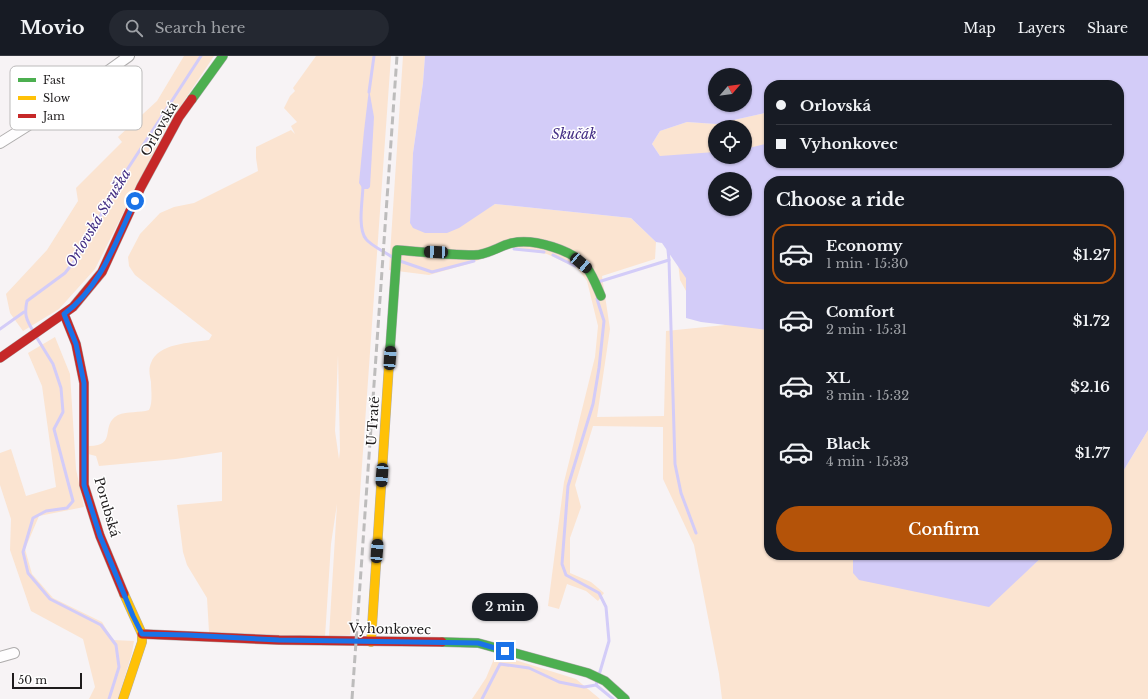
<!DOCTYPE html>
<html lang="en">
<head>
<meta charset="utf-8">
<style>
  body { margin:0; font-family:"Libre Baskerville",serif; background:#242831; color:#f1f3f6; height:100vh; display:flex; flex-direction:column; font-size:15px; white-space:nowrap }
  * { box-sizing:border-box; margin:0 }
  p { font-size:13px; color:#9ea1a6 }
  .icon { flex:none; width:22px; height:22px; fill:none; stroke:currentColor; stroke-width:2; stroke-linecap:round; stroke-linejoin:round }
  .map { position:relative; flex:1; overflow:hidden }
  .sheet { position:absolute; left:764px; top:120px; width:360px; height:384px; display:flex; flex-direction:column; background:#171b24; border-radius:16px; box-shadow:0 1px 3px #0004 }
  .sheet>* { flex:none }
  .banner { position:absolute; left:764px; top:24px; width:360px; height:88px; border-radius:16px; box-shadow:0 1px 3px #0004; display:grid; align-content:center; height:88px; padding:0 12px; background:#171b24 }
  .needle { width:26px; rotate:62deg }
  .controls { position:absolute; left:708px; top:12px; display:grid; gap:8px }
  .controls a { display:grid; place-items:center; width:44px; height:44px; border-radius:50%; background:#171b24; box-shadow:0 1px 3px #0004; font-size:20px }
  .scale { position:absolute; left:12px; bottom:10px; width:70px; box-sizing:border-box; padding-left:4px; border:2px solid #1e1b1c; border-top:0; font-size:11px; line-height:14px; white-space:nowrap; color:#1e1b1c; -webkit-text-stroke:3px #fff; paint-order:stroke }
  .end { position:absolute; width:18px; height:18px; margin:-9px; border:5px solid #1a73e8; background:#fff; box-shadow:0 0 0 2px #fff }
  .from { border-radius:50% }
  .bubble { position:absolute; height:28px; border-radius:14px; background:#171b24; box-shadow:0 1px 3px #0004; font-size:13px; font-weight:600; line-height:28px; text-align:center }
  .car { position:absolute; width:12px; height:24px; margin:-12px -6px; border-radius:5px; box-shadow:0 0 3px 1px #0007; background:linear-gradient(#222 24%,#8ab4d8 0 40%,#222 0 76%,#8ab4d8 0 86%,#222 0) }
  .banner b { display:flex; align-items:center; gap:14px; height:38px; font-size:15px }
  .banner b+b { border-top:1px solid #363941 }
  .banner i { width:10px; height:10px; background:#f1f3f6 }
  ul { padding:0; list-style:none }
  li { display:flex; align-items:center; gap:12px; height:60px; margin:0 8px 6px; padding:0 4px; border:2px solid transparent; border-radius:16px }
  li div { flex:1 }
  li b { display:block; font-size:15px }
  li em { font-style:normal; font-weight:600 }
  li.current { border-color:#b45309 }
  li>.icon { width:36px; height:36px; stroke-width:1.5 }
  h2 { padding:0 12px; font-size:18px; line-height:48px }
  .cta { display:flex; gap:8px; margin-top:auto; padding:8px 12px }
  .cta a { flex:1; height:46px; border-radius:24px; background:#b45309; color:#fff; font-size:16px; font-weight:600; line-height:46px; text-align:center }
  header { display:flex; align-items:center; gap:24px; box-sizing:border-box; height:56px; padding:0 20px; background:#171b24; border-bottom:1px solid #363941 }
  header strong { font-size:19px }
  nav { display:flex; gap:22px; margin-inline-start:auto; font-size:14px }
  .search { width:280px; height:36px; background:#242831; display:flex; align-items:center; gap:10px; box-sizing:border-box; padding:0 14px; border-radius:22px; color:#9ea1a6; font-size:15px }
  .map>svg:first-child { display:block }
  .green { fill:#fbe4d1; fill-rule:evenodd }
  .water { fill:#d3ccf8; fill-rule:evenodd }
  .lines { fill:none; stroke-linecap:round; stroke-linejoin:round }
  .stream { stroke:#d3ccf8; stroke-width:3 }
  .street-casing { stroke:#aeacac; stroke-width:12 }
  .fast-casing { stroke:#aeacac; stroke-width:10 }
  .slow-casing { stroke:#aeacac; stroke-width:10 }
  .jam-casing { stroke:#aeacac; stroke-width:10 }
  .street { stroke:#fefdfe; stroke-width:10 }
  .fast { stroke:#4caf50; stroke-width:9 }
  .slow { stroke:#ffc107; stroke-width:9 }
  .jam { stroke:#c62828; stroke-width:9 }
  .rail { stroke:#bdbcbc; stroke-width:3; stroke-dasharray:8 4; stroke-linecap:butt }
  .route { stroke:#1a73e8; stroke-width:5 }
  .labels { text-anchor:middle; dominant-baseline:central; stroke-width:3; stroke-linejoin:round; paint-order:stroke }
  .street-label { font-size:13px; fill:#1e1b1c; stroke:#fff }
  .water-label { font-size:14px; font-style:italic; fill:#432e84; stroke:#fff }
  .key { fill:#fff; stroke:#bcbbbb; stroke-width:1 }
  .key-label { font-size:11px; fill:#1e1b1c }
</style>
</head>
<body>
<header>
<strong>Movio</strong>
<div class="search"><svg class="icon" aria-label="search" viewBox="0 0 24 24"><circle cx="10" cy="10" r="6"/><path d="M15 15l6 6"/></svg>Search here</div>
<nav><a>Map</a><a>Layers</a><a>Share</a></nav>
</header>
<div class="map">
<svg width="1148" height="643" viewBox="0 0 1148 643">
  <rect width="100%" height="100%" fill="#f7f3f5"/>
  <!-- green -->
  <g class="green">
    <polygon points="184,0 214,0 166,72 95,213 59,253 23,275 10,257 6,238 47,194 78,145 76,132 122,86 118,81 157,45"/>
    <path d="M 316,0 L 391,0 L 350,579 L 329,580 L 337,448 L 331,488 L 325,581 L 209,576 L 207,542 L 187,509 L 183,496 L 177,449 L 222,445 L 222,396 L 176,403 L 99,410 L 96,400 L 88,398 L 87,390 C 119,391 99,369 118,359 C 127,355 140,357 149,354 C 153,346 151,335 151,326 C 150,320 148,313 151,307 C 158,287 190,287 209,284 L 212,279 L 135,219 L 129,210 L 128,201 L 140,178 L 160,157 L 174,151 L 194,147 L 258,115 L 256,102 L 256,91 L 291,74 L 295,78 L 291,70 L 297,66 L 284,52 L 290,40 L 295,35 L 293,32 ZM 338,299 L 340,394 L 339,403 L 335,375 Z"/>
    <path d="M 403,0 L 425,0 L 423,27 L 413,97 L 410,167 L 485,154 L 495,148 L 631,162 L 656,186 L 655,203 L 602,220 L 610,273 L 597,361 L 664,360 L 666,275 L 725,269 L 691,244 L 680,224 L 668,118 L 670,100 L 660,100 L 652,88 L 660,75 L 687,66 L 716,68 L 769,56 L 769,499 L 1039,499 L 1029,513 L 1044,499 L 1119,499 L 1119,422 L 1148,374 L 1148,643 L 722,643 L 719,618 L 694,489 L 663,423 L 663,371 L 593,370 L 575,429 L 581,451 L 570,482 L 570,517 L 591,526 L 604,537 L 598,545 L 586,535 L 567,528 L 559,553 L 548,550 L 564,426 L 595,301 L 598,270 L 587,225 L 577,212 L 547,198 L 511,192 L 468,208 L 429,219 L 389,214 ZM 715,71 L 745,71 L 745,101 L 715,101 ZM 715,123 L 745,123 L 745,153 L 715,153 Z"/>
    <polygon points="55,281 70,318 76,413 84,451 39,460 25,493 32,518 53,542 102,566 113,584 134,585 132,597 118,643 89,643 95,631 83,583 31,555 10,494 11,463 0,429 0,397 11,393 26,440 56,431 42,330 28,297"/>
    <polygon points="496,598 576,623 600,643 472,643 486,622"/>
  </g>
  <!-- water -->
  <g class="water">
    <path d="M 425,0 L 1148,0 L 1148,374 L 1119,422 L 1119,125 L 769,125 L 769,274 L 701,266 L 686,262 L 686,222 L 662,187 L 656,186 L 631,162 L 495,148 L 459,172 L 447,177 L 425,177 L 413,172 L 410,167 L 413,97 L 423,27 ZM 715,19 L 745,19 L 745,49 L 715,49 ZM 769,29 L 1119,29 L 1119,107 L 769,107 L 769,87 L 745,93 L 745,101 L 715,101 L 715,96 L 660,100 L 652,88 L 660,75 L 687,66 L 716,68 L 769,56 ZM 715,123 L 745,123 L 745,153 L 715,153 Z"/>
    <polygon points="369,33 374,61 370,131 368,133 363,133 359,127 364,75"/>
    <polygon points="853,499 1044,499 989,551 859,524 853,517"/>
  </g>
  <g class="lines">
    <!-- stream -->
    <g class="stream">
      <polyline points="369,36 374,0"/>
      <path d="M 363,129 C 363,142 357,172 366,183 C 370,189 385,196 392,201"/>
      <polyline points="514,193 544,196"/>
      <polyline points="553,199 575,210"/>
      <polyline points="669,204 675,408 681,437 696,477"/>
      <polyline points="400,205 432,216 474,205"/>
      <polyline points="598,226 669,204 668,194"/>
      <polyline points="597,243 604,265 599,312 593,348 568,430 562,508 566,519 599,537 606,551 609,585 599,619"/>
      <polyline points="0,273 24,256"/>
      <path d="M 33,275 C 26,263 24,258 27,245 L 65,217 L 76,203 L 123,120 L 201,0"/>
      <polyline points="37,282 53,308 61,332 63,356 54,373 73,445 67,452 46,455 33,462 23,496 28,517 50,543 101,569 116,589 119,611 109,643"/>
      <polyline points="596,629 613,643"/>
      <polyline points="482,643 500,608 529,612 559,626 584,631 596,629 597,626"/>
    </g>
    <!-- street casing -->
    <g class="street-casing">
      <g id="street">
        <polyline points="0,87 59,50 129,0"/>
        <polyline points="0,601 14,597"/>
      </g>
    </g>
    <!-- fast casing -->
    <g class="fast-casing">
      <g id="fast">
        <polyline points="192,43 223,0"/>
        <path d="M 389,308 L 397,194 C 422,196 448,199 474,199 C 488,199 499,190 512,187 C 533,182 574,194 587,212 C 593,220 597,231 601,240"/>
        <polyline points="442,586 478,587 588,617 605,625 625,643"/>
      </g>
    </g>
    <!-- slow casing -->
    <g class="slow-casing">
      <g id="slow">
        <polyline points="371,586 389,308"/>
        <polyline points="123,643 142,586 142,578 124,538"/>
      </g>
    </g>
    <!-- jam casing -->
    <g class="jam-casing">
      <g id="jam">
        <polyline points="64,258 76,288 84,327 84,429 100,480 124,538"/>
        <polyline points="0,302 73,251 102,216 141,131 179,61 192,43"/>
        <polyline points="142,578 279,584 442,586"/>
      </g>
    </g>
    <!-- street -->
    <use href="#street" class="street"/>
    <!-- fast -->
    <use href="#fast" class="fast"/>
    <!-- slow -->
    <use href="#slow" class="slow"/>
    <!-- jam -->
    <use href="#jam" class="jam"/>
    <!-- rail -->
    <polyline class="rail" points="352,643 397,0"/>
  </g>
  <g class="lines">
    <!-- route -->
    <path class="route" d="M 135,145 C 116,185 101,231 64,258 L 76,288 L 84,327 L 84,429 L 100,480 L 133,560 L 142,578 L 187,579 L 279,584 L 478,587 L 505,595"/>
  </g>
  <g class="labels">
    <!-- street labels -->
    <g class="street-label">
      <text transform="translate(159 73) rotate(-60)">Orlovská</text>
      <text transform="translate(373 365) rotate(-86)">U Tratě</text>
      <text transform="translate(107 451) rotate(74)">Porubská</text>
      <text transform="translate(390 573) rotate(1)">Vyhonkovec</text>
    </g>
    <!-- water labels -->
    <g class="water-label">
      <text x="574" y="78">Skučák</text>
      <text transform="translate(98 162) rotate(-59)">Orlovská Stružka</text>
    </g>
  </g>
  <!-- legend -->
  <rect x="10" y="10" width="132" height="64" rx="6" class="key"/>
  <rect x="18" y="22" width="18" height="4" fill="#4caf50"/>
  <rect x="18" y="40" width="18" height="4" fill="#ffc107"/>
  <rect x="18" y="58" width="18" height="4" fill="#c62828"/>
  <g class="key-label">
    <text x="43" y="28">Fast</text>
    <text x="43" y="46">Slow</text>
    <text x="43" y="64">Jam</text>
  </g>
</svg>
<div class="controls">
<a><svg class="needle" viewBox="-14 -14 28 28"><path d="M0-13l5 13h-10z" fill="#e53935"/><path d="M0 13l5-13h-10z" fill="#9ea1a6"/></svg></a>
<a><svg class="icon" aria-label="locate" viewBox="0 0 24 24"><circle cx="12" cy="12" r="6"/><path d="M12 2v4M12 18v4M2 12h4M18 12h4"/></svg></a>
<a><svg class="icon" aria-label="layers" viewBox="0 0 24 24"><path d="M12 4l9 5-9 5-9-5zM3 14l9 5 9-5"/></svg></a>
</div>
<div class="scale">50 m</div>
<i class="end from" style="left:135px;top:145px"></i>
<i class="end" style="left:505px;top:595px"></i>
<div class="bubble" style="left:472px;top:537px;width:66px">2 min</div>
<i class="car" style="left:436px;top:196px;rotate:272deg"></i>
<i class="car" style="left:581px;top:207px;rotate:130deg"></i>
<i class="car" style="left:390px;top:302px;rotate:4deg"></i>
<i class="car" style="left:382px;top:419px;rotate:184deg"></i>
<i class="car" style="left:377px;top:495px;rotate:4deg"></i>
<div class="banner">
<b><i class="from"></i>Orlovská</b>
<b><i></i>Vyhonkovec</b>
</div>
<section class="sheet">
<h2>Choose a ride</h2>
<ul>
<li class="current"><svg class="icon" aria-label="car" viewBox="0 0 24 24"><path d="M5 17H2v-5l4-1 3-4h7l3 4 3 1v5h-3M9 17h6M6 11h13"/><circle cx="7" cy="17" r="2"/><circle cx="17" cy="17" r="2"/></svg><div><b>Economy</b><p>1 min · 15:30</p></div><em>$1.27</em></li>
<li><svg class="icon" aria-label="car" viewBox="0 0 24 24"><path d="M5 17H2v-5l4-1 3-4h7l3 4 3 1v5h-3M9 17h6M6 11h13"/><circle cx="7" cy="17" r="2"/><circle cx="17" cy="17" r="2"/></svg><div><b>Comfort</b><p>2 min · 15:31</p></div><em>$1.72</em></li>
<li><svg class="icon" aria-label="car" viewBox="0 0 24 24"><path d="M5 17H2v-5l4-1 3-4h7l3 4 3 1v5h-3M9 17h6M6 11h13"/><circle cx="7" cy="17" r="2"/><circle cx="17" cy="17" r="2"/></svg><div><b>XL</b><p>3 min · 15:32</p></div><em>$2.16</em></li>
<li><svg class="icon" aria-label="car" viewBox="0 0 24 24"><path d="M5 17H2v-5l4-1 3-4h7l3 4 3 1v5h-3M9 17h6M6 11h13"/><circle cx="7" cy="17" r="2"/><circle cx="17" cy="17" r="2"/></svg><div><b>Black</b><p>4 min · 15:33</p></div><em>$1.77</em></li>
</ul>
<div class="cta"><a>Confirm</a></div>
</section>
</div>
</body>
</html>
